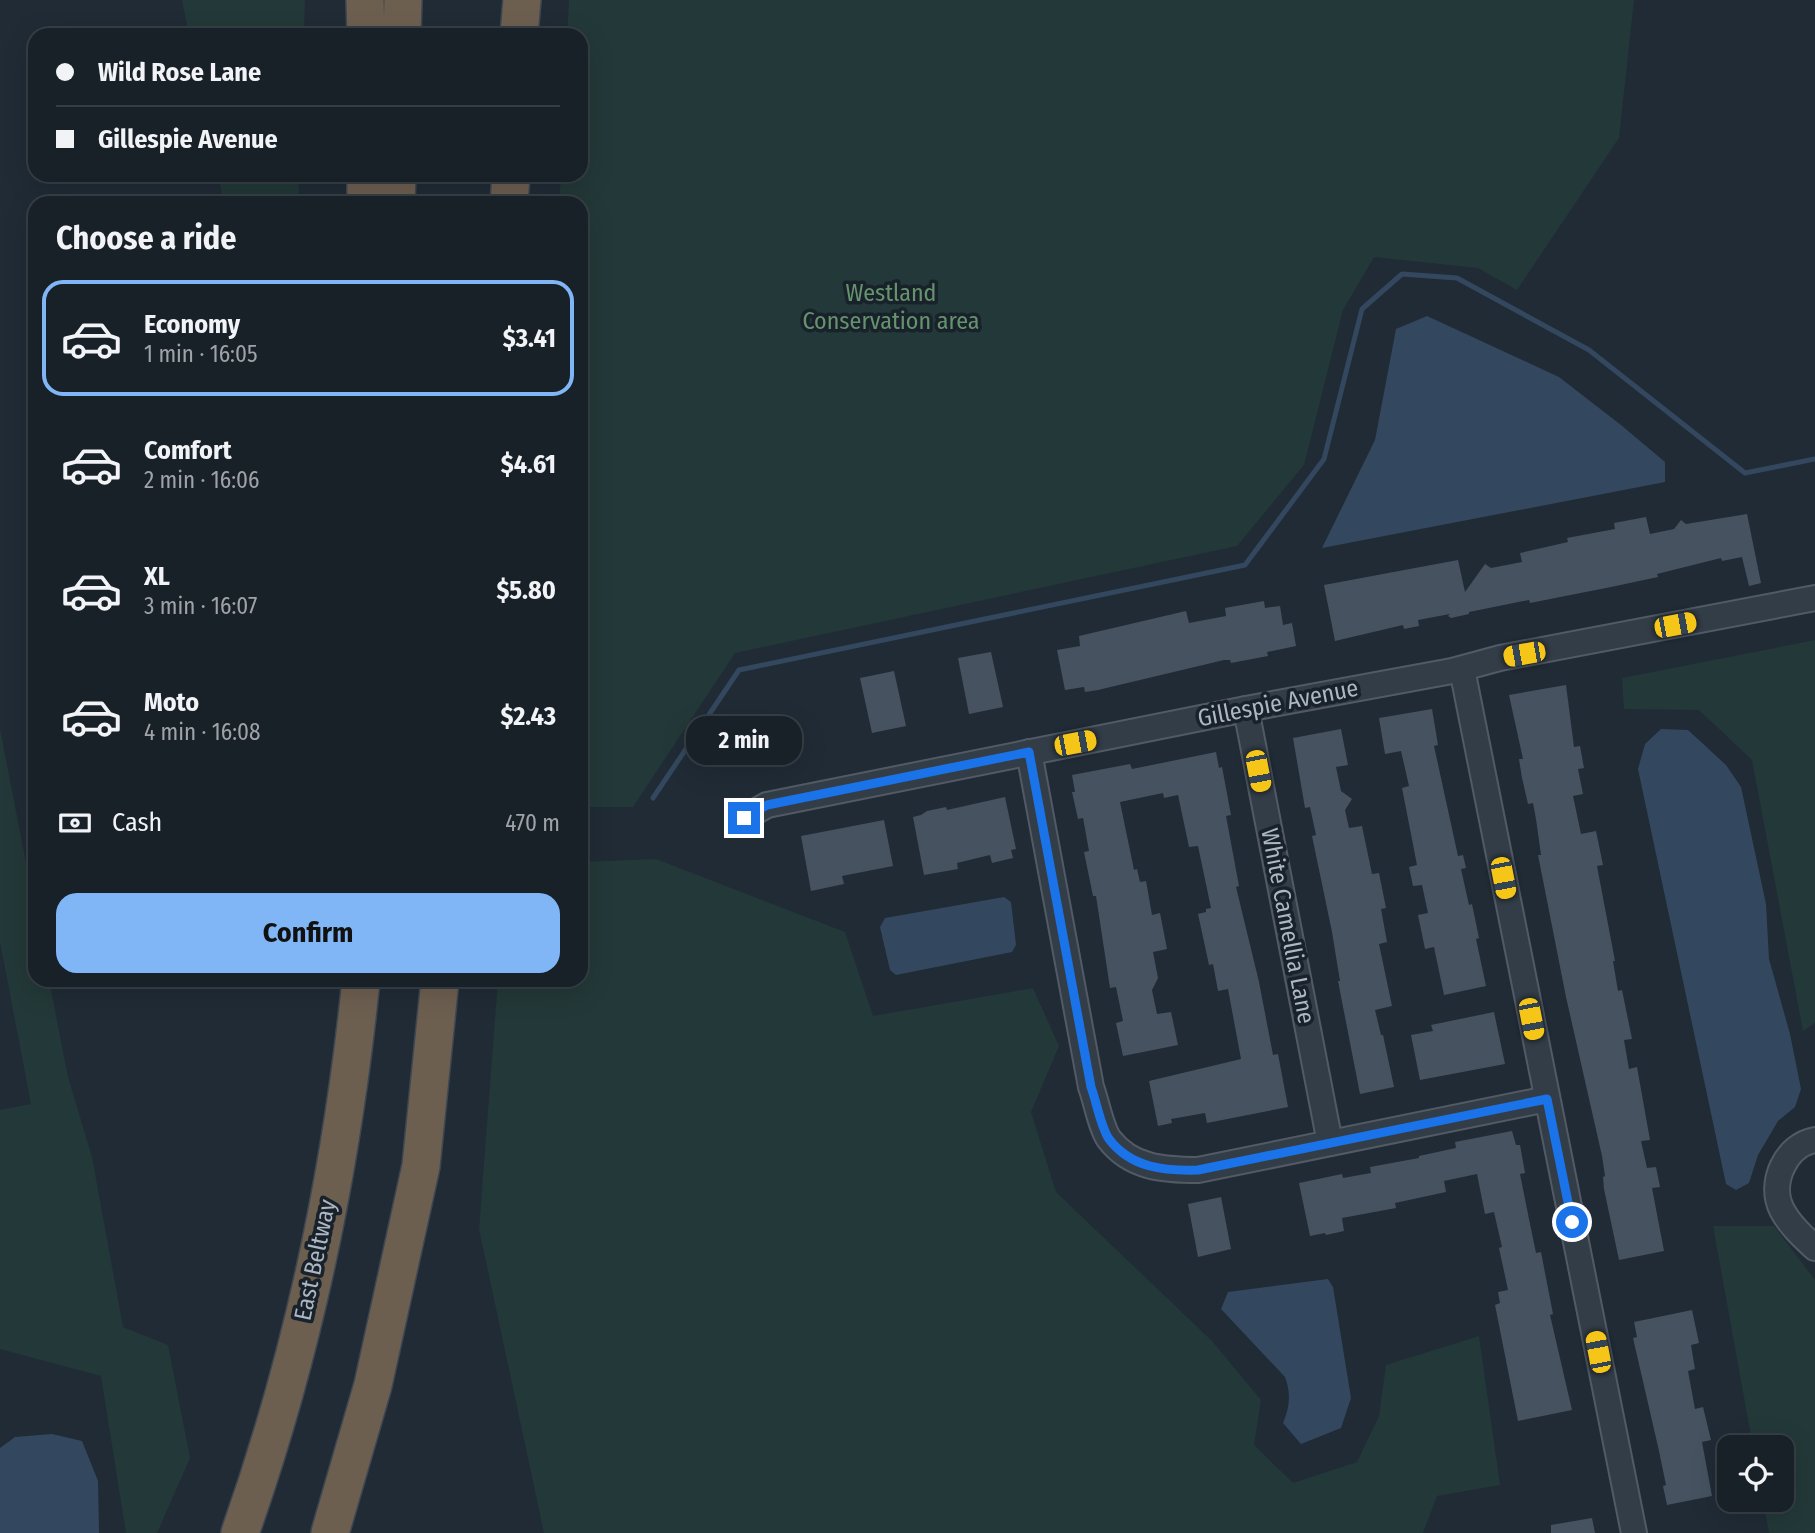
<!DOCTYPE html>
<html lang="en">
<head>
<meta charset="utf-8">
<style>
  body { margin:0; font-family:"Fira Sans Condensed",sans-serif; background:#252d34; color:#f1f3f6; height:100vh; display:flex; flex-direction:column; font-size:26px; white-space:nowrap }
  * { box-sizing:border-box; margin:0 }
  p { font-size:23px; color:#9fa3a8 }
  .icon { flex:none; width:38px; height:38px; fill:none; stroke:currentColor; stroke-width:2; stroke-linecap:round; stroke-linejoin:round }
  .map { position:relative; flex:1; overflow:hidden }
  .side { position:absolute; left:28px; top:196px; width:560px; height:791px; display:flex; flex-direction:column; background:#182028; border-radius:21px; box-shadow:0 7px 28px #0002,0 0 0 2px #363e45 }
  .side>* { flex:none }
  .banner { position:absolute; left:28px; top:28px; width:560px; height:154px; border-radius:21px; box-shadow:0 7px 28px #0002,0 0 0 2px #363e45; display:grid; align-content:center; height:154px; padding:0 28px; background:#182028 }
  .controls { position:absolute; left:1717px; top:1435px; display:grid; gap:14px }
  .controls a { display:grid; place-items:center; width:77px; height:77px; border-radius:14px; background:#182028; box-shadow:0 7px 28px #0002,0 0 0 2px #363e45; font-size:35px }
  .end { position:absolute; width:32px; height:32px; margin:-16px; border:9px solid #1a73e8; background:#fff; box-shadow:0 0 0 4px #fff }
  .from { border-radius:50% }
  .bubble { position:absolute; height:49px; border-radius:21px; background:#182028; box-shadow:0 7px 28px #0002,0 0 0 2px #363e45; font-size:23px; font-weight:700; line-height:49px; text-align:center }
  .car { position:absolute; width:21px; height:42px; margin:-21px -10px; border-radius:9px; box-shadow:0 0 5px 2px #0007; background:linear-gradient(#f5c518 24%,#345 0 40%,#f5c518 0 76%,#345 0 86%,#f5c518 0) }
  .banner b { display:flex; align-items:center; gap:24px; height:66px; font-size:26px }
  .banner b+b { border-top:2px solid #363e45 }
  .banner i { width:18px; height:18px; background:#f1f3f6 }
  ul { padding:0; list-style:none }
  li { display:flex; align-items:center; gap:21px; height:116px; margin:0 14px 10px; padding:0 14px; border:4px solid transparent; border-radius:21px }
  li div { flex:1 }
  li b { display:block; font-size:26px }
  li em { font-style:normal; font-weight:700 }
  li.selected { border-color:#80b6f6 }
  li>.icon { width:63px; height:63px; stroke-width:1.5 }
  h2 { padding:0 28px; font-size:32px; line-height:84px }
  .pay { display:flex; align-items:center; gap:18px; height:77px; padding:0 28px; font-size:26px }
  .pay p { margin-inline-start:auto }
  .cta { display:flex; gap:14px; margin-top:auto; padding:14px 28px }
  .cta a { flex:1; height:80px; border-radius:21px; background:#80b6f6; color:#111; font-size:28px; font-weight:700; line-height:80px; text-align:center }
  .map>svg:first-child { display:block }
  .green { fill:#233838 }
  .water { fill:#33485e }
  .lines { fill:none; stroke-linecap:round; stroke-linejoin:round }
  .stream { stroke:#33485e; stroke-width:5 }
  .building { fill:#465260 }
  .minor-casing { stroke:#515a65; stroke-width:28 }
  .highway-casing { stroke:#3e4751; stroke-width:40 }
  .minor { stroke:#333d47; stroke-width:24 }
  .highway { stroke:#6d5f50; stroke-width:37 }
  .route { stroke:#1a73e8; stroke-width:9 }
  .labels { text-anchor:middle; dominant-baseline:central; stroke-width:7; stroke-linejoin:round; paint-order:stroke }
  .park-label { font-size:24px; fill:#65936d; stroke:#19222b }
  .street-label { font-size:24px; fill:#adb7c4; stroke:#19222b }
</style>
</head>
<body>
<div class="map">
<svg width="1815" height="1533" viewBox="0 0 1815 1533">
  <rect width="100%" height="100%" fill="#202b36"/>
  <!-- green -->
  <g class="green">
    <polygon points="182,0 305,0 304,35 189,35"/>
    <polygon points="569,0 1634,0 1619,138 1517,290 1478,268 1374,257 1343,310 1304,465 1237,546 735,653 633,807 581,807 581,203 559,203 561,175 581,175 581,35 567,35"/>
    <polygon points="218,175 299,175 298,203 224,203"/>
    <polygon points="1815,640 1815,1023 1803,1031 1752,760 1699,710 1624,709 1622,678"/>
    <polygon points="0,729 35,909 35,980 49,980 68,1077 92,1157 123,1327 168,1345 190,1458 157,1533 126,1533 101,1376 0,1349 0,1110 31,1104 0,942"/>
    <polygon points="656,859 845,932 873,1016 1033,988 1059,1046 1031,1112 1056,1192 1212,1341 1261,1400 1254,1445 1293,1483 1357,1462 1379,1416 1386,1365 1479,1336 1500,1485 1437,1496 1423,1533 544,1533 479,1229 498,980 581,980 581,862"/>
    <polygon points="1713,1226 1774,1226 1815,1280 1815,1533 1769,1533 1763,1500 1782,1500 1782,1447 1753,1447"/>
  </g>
  <!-- water -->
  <g class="water">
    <polygon points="1427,316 1559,377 1621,425 1665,462 1665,482 1322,548 1375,440 1396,329"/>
    <polygon points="1661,729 1688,730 1726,765 1741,787 1766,904 1769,959 1790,1034 1801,1089 1795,1107 1778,1121 1758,1155 1749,1183 1736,1190 1726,1184 1638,769 1645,744"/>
    <polygon points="1004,897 1011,902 1016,945 1012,952 896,975 890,970 880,927 885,918"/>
    <path d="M 1328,1279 L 1333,1287 L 1351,1398 L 1341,1428 L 1301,1444 L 1283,1423 C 1290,1407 1291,1393 1285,1377 L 1221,1309 L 1228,1292 Z"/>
    <polygon points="52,1434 82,1441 98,1481 99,1533 0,1533 0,1448 15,1437"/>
  </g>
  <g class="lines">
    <!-- stream -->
    <polyline class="stream" points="653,798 739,670 1245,565 1324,459 1362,309 1402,274 1457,278 1589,350 1745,473 1815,459"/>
  </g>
  <!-- building -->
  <g class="building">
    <polygon points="1747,514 1761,583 1749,586 1742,557 1722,561 1721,558 1657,574 1658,577 1611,587 1530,603 1529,600 1469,612 1469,614 1451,618 1448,616 1450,614 1418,620 1419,626 1404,629 1403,625 1335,641 1324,585 1458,560 1465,592 1485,564 1491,568 1522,562 1520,553 1568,542 1567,538 1615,529 1614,523 1646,517 1650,534 1674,529 1681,520 1686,524"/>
    <polygon points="1264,601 1265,608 1280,606 1283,625 1292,623 1296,646 1267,652 1268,656 1231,663 1230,660 1224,660 1098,690 1085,692 1084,687 1065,690 1057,650 1080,646 1079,636 1186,611 1189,623 1226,616 1225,608"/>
    <polygon points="991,652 1003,707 969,714 958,658"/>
    <polygon points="894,671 906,726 872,733 860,678"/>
    <polygon points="1566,685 1574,747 1580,746 1584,768 1578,769 1583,794 1573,796 1581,834 1596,831 1603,865 1597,866 1615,961 1613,961 1618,991 1622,990 1632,1039 1624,1040 1629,1069 1637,1067 1650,1140 1641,1141 1647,1168 1656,1167 1660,1187 1652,1188 1664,1251 1619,1260 1604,1189 1603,1177 1605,1176 1602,1156 1566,997 1538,855 1541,855 1536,819 1533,803 1528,804 1522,778 1519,759 1523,759 1509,695"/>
    <polygon points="1432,709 1438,745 1434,746 1458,856 1463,855 1466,868 1461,869 1469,905 1472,904 1479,938 1476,939 1486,986 1444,995 1434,947 1425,949 1418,915 1428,913 1422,885 1413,886 1409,867 1417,865 1402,788 1409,786 1401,751 1385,754 1379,718"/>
    <polygon points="1341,729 1348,765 1336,767 1341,791 1352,799 1345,810 1349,828 1362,826 1372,874 1379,873 1386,908 1381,909 1387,942 1379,944 1392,1006 1375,1010 1381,1035 1383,1035 1394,1087 1360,1094 1338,981 1340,981 1332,932 1312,836 1316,835 1310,807 1305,808 1293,738"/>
    <polygon points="1216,752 1219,768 1222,767 1231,815 1226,816 1239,886 1236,887 1259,982 1273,1055 1278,1054 1288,1107 1207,1123 1205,1113 1171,1119 1172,1123 1158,1126 1149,1081 1241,1059 1228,989 1218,991 1213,964 1209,965 1198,914 1206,912 1206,909 1211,908 1198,846 1189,847 1178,795 1164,798 1163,793 1120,802 1134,870 1137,869 1140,882 1146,881 1152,915 1160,913 1167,949 1153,952 1158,978 1152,990 1157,1014 1171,1012 1178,1045 1123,1056 1116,1023 1123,1021 1116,987 1110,988 1096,896 1093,896 1084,852 1089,851 1083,818 1078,819 1072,792 1075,792 1072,775 1130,764 1132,769"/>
    <polygon points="1005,797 1016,849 1011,850 1013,858 992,863 990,855 957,863 958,869 924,875 913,817 921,815 927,811 946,807 947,810"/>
    <polygon points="884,820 893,866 842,876 844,884 811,891 801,836"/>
    <polygon points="1494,1012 1505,1064 1420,1080 1411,1035 1433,1031 1431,1025"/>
    <polygon points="1512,1131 1516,1145 1520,1145 1525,1173 1520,1174 1528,1214 1536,1253 1541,1252 1553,1314 1550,1315 1572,1410 1518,1421 1495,1305 1500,1303 1498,1292 1508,1290 1499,1248 1502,1247 1494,1212 1485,1214 1477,1174 1444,1181 1446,1192 1395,1203 1396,1208 1342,1218 1344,1231 1326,1235 1325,1233 1310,1236 1299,1183 1342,1174 1343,1178 1371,1173 1370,1167 1419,1158 1419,1156 1456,1148 1455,1142"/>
    <polygon points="1221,1197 1231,1249 1198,1257 1188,1204"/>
    <polygon points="1692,1310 1699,1343 1691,1345 1695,1369 1688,1371 1695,1409 1703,1407 1711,1440 1702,1442 1712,1496 1667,1505 1663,1486 1666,1485 1659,1451 1633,1338 1637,1337 1634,1322"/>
    <polygon points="1592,1518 1595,1533 1551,1533 1551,1525"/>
  </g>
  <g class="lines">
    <!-- minor casing -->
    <g class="minor-casing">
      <g id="minor">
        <polyline points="1462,669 1634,1533"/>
        <polyline points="1246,709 1330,1143"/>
        <path d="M 1029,752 L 1091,1087 C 1096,1100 1101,1128 1109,1139 C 1131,1168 1164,1170 1198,1170 L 1547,1099"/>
        <polyline points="744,818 767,805 1246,709 1452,671 1500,658 1815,598"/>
        <path d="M 1815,1140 C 1786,1145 1768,1183 1782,1210 C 1790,1225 1802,1236 1815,1248"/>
      </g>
    </g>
    <!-- highway casing -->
    <g class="highway-casing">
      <g id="highway">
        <polyline points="365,0 366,35"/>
        <polyline points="402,35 403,0"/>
        <polyline points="519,35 522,0"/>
        <polyline points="366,175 366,203"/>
        <polyline points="396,203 397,175"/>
        <polyline points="509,203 511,175"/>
        <path d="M 240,1533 C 303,1355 342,1168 361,980"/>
        <polyline points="330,1533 373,1385 421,1166 440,980"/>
      </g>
    </g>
    <!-- minor -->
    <use href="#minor" class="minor"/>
    <!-- highway -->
    <use href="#highway" class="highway"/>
  </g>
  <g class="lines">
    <!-- route -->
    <path class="route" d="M 744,818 L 767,805 L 1029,752 L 1091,1087 C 1096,1100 1101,1128 1109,1139 C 1131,1168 1164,1171 1198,1170 L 1547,1099 L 1572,1222"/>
  </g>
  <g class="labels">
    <!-- park labels -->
    <g class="park-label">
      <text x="891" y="293">Westland<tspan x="891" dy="28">Conservation area</tspan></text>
    </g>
    <!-- street labels -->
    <g class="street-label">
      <text transform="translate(1278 703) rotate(-11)">Gillespie Avenue</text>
      <text transform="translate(1288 926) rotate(79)">White Camellia Lane</text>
      <text transform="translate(315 1260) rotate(-78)">East Beltway</text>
    </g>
  </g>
</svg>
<div class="controls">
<a><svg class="icon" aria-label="locate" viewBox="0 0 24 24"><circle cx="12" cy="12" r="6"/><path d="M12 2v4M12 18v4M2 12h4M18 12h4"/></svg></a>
</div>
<i class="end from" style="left:1572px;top:1222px"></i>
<i class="end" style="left:744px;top:818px"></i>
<div class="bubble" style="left:686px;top:716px;width:116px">2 min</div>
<i class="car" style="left:1675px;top:625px;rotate:79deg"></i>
<i class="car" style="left:1524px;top:654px;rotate:260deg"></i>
<i class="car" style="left:1075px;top:743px;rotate:79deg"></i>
<i class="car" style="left:1258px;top:771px;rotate:169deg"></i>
<i class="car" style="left:1503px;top:878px;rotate:169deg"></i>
<i class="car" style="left:1531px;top:1019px;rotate:169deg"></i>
<i class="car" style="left:1598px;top:1352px;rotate:349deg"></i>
<div class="banner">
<b><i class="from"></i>Wild Rose Lane</b>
<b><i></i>Gillespie Avenue</b>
</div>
<section class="side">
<h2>Choose a ride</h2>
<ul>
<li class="selected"><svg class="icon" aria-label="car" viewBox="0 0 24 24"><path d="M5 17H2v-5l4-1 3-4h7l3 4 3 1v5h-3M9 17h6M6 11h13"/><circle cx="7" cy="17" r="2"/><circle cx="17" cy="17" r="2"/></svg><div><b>Economy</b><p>1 min · 16:05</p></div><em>$3.41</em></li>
<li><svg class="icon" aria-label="car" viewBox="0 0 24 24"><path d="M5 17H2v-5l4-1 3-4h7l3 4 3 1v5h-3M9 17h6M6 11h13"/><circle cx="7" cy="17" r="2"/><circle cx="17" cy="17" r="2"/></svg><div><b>Comfort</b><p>2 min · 16:06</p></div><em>$4.61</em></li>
<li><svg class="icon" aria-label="car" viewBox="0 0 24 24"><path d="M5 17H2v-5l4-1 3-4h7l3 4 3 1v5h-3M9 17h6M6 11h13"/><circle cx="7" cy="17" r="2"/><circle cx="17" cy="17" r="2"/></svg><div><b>XL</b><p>3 min · 16:07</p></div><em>$5.80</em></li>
<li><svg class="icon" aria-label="car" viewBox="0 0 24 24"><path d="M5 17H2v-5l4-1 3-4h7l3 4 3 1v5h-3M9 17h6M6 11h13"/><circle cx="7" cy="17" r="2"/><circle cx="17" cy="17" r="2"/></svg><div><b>Moto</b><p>4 min · 16:08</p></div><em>$2.43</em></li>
</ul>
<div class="pay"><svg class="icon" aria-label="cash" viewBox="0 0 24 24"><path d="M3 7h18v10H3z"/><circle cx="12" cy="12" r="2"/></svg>Cash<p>470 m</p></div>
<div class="cta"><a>Confirm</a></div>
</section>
</div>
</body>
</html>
